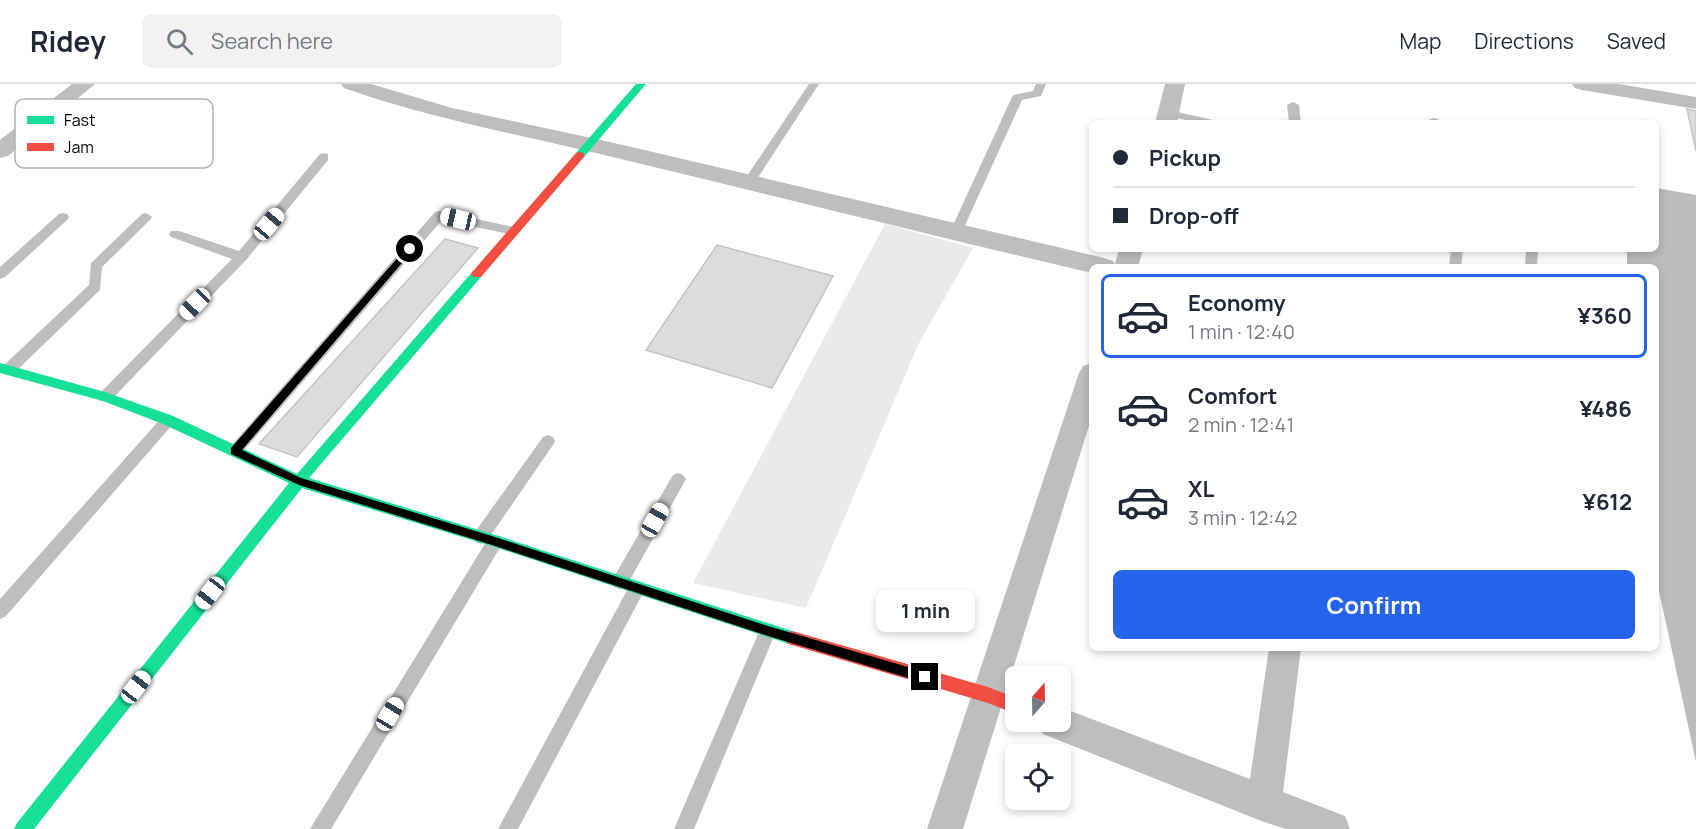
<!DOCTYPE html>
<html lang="en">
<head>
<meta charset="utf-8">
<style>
  body { margin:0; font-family:Manrope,sans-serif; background:#f2f2f3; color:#1f2937; height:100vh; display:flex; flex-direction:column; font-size:22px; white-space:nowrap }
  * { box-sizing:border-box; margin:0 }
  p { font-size:20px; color:#747a83 }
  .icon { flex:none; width:33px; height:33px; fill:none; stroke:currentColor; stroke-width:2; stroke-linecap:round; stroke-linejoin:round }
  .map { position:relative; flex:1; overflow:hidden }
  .details { position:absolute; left:1089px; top:180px; width:570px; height:387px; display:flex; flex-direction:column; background:#fff; border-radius:9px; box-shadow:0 3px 9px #0003 }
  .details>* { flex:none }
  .top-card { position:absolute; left:1089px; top:36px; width:570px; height:132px; border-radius:9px; box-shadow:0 3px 9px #0003; display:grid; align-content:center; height:132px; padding:0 24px; background:#fff }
  .needle { width:39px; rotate:20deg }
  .tools { position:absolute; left:1005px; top:582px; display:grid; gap:12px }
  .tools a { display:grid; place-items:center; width:66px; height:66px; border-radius:9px; background:#fff; box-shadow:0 3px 9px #0003; font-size:30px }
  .end { position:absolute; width:27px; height:27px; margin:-14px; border:8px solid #000; background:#fff; box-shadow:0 0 0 3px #fff }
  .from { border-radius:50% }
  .bubble { position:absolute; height:42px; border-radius:9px; background:#fff; box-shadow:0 3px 9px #0003; font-size:20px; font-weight:700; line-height:42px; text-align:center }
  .car { position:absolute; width:18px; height:36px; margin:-18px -9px; border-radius:8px; box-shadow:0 0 4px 2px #0007; background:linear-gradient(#fff 24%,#345 0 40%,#fff 0 76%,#345 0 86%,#fff 0) }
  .top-card b { display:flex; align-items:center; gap:21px; height:57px; font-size:22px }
  .top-card b+b { border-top:2px solid #e0e1e3 }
  .top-card i { width:15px; height:15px; background:#1f2937 }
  ul { padding:10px 0 0; list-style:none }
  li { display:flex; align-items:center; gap:18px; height:84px; margin:0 12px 9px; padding:0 12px; border:3px solid transparent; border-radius:9px }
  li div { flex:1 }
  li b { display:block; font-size:22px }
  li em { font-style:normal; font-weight:700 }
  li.selected { border-color:#2563eb }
  li>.icon { width:54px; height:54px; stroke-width:1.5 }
  .primary-button { display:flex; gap:12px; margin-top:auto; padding:12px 24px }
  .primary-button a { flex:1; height:69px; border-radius:9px; background:#2563eb; color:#fff; font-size:24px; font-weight:700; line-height:69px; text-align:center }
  header { display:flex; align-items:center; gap:36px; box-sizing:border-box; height:84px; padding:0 30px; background:#fff; border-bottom:2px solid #e0e1e3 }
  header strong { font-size:28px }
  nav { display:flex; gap:33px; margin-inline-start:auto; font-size:21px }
  .search { width:420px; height:54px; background:#f2f2f3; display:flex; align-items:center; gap:15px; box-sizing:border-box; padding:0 21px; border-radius:9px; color:#747a83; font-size:22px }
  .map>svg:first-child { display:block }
  .green { fill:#eaeaea }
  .water { fill:#bcbcbc }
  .building { fill:#dcdcdc; stroke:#c5c5c5; stroke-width:1.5 }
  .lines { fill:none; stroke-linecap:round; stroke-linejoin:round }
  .lane { fill:#bebebe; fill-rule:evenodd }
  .street { fill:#bebebe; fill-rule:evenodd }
  .fast { fill:#16e098; fill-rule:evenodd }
  .jam { fill:#f24e42; fill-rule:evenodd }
  .route { fill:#000 }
  .key { fill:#fff; stroke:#b2b2b2; stroke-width:1.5 }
  .key-label { font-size:16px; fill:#000 }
</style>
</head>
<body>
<header>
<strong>Ridey</strong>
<div class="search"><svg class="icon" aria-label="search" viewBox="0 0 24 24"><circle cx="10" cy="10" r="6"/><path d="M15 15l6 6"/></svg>Search here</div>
<nav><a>Map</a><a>Directions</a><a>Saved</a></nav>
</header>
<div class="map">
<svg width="1696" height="745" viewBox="0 0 1696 745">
  <rect width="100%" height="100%" fill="#fff"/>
  <!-- green -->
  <polygon class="green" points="885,140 973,164 918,261 806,524 693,499"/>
  <!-- water -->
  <polygon class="water" points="1656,104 1696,111 1696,678 1656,493 1656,183 1627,183 1627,165 1656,165"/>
  <!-- building -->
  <g class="building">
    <polygon points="1687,25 1696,27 1696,67"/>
    <polygon points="445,155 478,164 297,373 259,360"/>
    <polygon points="717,161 833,192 772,304 646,266"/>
  </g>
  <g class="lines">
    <!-- lane -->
    <g class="lane">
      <polygon points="809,0 819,0 753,101 745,101 743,98"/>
      <polygon points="1036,0 1046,0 1041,12 1022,16 961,150 959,153 951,153 949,150 1012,13 1014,11 1033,7"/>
      <polygon points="1293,18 1299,21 1301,39 1289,39 1287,21"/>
      <polygon points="1169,26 1217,37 1219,39 1198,39 1165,31 1163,29"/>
      <polygon points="1434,34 1438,35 1440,39 1428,39 1430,35"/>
      <polygon points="324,69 328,70 328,76 246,176 110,317 100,317 98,313 100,309 232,175 171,153 169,150 171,147 179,147 239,167 320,70"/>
      <polygon points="439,127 514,143 520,147 514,151 442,136 240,371 230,371 228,367 230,363 435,128"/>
      <polygon points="63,129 67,130 69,133 67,136 5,193 0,195 0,183 59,130"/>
      <polygon points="146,129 152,133 150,136 102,183 100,206 13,290 3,290 1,286 3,282 89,201 91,179 142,130"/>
      <polygon points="1451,165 1463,165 1461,183 1449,183"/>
      <polygon points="1526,165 1538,165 1537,183 1525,183"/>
      <polygon points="168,330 173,332 175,336 173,340 6,532 0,535 0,515 163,332"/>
      <polygon points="548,351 553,353 555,357 553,361 491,451 501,452 503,457 501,462 331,745 310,745 486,458 481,460 475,458 473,453 475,448 543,353"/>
      <polygon points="678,389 683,391 686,395 626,503 620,505 614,503 612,498 614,493 673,391"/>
      <polygon points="637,497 643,499 645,504 643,509 518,745 498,745 631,499"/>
      <polygon points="768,539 774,541 776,547 694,745 674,745 762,541"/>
    </g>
    <!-- street -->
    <g class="street">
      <polygon points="72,0 95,0 8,72 0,74 0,56"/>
      <path d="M 341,0 L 371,0 L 452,24 L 623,61 L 1104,174 L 1113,177 L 1115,180 L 1119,165 L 1143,165 L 1138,183 L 1092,183 L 1092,189 C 937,153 784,114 629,77 C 534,53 437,37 344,4 Z"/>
      <polygon points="1165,0 1185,0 1177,39 1155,39"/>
      <polygon points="1572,0 1619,0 1696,13 1696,25 1582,6 1575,4"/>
      <polygon points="1092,279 1092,332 963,745 927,745 1079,289 1083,282"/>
      <polygon points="1269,564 1301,564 1283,708 1345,732 1350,745 1286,745 1264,738 1043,650 1038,638 1060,638 1060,623 1250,695"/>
    </g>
    <!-- fast -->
    <g class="fast">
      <polygon points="636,0 646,0 584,73 576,73 576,69"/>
      <polygon points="477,186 483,190 481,193 309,394 495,451 792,547 797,549 800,554 797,559 792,561 495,463 302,404 34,745 14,745 17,739 289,399 163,340 103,317 0,289 0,279 105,308 173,332 297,390 473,187"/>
    </g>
    <!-- jam -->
    <g class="jam">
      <polygon points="580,68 584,69 584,73 481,193 473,193 471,190 473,187 576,69"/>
      <polygon points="792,547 988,603 1016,614 1016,630 988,619 792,561 787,559 784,554 787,549"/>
    </g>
  </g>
  <!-- route -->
  <polygon class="route" points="407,163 414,165 242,366 301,394 495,453 768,542 925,588 931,593 929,597 925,599 768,552 495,462 299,401 231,370 231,364"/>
  <!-- legend -->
  <rect x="15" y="15" width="198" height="69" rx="9" class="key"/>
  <rect x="27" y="32" width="27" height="8" fill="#16e098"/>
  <rect x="27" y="59" width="27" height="8" fill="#f24e42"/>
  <g class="key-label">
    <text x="64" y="42">Fast</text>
    <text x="64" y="69">Jam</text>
  </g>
</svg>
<div class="tools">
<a><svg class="needle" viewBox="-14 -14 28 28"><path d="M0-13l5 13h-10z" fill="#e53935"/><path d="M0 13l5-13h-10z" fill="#747a83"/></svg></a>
<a><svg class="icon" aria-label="locate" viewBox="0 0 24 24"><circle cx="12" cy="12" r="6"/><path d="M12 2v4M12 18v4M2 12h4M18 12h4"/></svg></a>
</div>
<i class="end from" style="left:410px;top:165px"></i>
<i class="end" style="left:925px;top:593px"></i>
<div class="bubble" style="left:876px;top:506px;width:99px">1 min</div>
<i class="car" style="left:458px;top:135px;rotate:283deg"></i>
<i class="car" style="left:269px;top:140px;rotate:40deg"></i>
<i class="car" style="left:195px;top:220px;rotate:224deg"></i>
<i class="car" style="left:655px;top:436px;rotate:29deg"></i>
<i class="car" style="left:210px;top:509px;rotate:218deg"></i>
<i class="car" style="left:136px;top:603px;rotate:38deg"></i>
<i class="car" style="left:390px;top:630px;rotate:31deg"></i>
<div class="top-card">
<b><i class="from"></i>Pickup</b>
<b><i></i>Drop-off</b>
</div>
<section class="details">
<ul>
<li class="selected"><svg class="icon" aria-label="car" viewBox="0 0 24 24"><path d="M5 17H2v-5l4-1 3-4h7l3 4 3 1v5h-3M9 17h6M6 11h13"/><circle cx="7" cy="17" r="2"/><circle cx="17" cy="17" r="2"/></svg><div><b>Economy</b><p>1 min · 12:40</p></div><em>¥360</em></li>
<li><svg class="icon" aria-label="car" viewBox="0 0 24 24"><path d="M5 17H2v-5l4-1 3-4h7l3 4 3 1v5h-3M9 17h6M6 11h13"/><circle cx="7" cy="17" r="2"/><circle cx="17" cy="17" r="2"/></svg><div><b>Comfort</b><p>2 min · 12:41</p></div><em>¥486</em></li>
<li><svg class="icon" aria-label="car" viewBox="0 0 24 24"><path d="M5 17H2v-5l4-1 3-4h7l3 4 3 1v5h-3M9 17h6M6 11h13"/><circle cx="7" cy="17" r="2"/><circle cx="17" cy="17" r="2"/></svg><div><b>XL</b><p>3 min · 12:42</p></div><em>¥612</em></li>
</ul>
<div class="primary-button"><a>Confirm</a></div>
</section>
</div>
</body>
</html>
